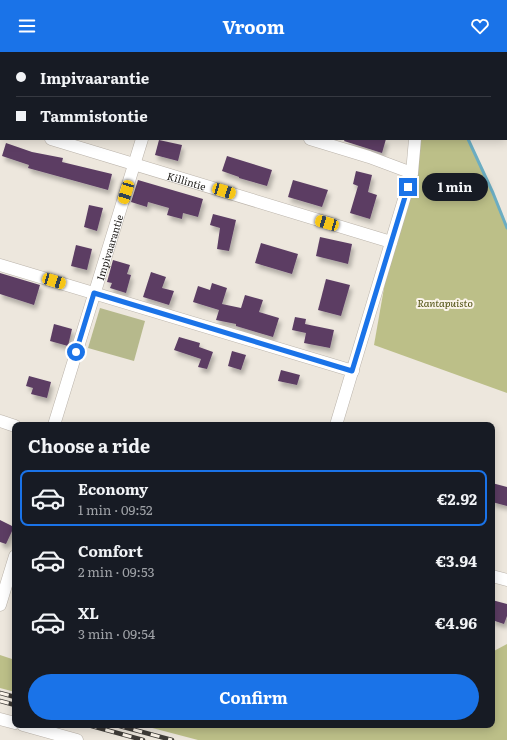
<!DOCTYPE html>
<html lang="en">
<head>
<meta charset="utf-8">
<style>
  body { margin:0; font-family:Literata,serif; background:#242831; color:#f1f3f6; height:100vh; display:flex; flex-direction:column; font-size:15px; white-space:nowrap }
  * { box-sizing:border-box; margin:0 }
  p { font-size:13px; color:#9ea1a6 }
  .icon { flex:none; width:22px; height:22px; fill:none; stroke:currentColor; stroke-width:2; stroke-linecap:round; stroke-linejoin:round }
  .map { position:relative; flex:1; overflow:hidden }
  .side { position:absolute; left:12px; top:370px; width:483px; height:306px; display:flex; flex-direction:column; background:#171b24; border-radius:8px; box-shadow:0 2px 10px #0003 }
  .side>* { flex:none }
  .banner { position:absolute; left:0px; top:0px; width:507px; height:88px; box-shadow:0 2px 10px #0003; display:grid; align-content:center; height:88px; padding:0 16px; background:#171b24 }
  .end { position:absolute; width:18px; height:18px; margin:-9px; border:5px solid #1a73e8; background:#fff; box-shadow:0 0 0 2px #fff }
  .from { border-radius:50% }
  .bubble { position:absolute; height:28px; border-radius:14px; background:#171b24; box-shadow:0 2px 10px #0003; font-size:13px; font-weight:700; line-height:28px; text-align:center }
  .car { position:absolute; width:12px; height:24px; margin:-12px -6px; border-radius:5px; box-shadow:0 0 3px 1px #0007; background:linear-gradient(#f5c518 24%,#345 0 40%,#f5c518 0 76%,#345 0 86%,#f5c518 0) }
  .banner b { display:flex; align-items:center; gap:14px; height:38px; font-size:15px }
  .banner b+b { border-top:1px solid #363941 }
  .banner i { width:10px; height:10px; background:#f1f3f6 }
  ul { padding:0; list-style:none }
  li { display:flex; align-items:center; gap:12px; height:56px; margin:0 8px 6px; padding:0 8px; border:2px solid transparent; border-radius:8px }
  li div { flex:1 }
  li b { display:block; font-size:15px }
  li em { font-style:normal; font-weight:700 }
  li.on { border-color:#1a73e8 }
  li>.icon { width:36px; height:36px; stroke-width:1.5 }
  h2 { padding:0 16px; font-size:18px; line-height:48px }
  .primary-button { display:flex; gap:8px; margin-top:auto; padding:8px 16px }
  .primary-button a { flex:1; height:46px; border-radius:24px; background:#1a73e8; color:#fff; font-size:16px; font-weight:700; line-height:46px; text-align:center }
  header { display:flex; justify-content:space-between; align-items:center; height:52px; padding:0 16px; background:#1a73e8; color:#fff; font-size:18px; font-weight:700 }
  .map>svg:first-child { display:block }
  .green { fill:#b6b98c }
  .forest { fill:#bcbf88 }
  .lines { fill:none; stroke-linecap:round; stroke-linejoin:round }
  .stream { stroke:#6badc2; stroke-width:3 }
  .building { fill:#5c3e64; filter:url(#shadow) }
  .street-casing { stroke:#bbb4ab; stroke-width:13 }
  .street { stroke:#fff; stroke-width:12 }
  .rail-casing { stroke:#3f3c38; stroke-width:4.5 }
  .rail { stroke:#fbf4ea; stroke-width:3; stroke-dasharray:9; stroke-linecap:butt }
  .route { stroke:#1a73e8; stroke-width:5 }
  .labels { text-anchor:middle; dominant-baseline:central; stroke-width:4; stroke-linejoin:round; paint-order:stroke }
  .street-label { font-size:10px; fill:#201e1b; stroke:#fbf4ea }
  .park-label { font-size:10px; font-style:italic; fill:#4b4c0b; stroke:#fbf4ea }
</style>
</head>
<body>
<header><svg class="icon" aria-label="menu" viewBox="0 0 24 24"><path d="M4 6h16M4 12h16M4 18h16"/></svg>Vroom<svg class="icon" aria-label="heart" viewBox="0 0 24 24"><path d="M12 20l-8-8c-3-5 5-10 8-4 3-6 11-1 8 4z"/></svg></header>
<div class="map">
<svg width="507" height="688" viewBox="0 0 507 688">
  <defs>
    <filter id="shadow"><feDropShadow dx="2.5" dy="4.5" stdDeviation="2" flood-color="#0004"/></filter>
  </defs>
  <rect width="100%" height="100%" fill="#ede7dd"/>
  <!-- green -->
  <polygon class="green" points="100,256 145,269 134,309 88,296"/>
  <!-- forest -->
  <g class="forest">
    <polygon points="416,87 468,87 493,141 507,176 507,341 374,293 390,202"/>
    <polygon points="507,592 507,688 198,688 141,673 492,673 492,600"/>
    <polygon points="0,603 15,608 15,640 0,636"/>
  </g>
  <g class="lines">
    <!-- stream -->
    <polyline class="stream" points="468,87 493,141 507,176"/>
  </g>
  <!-- building -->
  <g class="building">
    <polygon points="345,87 386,87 382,101 344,89"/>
    <polygon points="159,88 182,93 178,109 155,103"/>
    <polygon points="6,91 32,100 63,106 62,110 112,122 108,138 28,116 29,113 2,104"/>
    <polygon points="227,104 272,118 267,134 239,126 239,125 222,119"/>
    <polygon points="356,119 372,123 368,140 377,143 370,167 350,161 358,134 353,132"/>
    <polygon points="138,128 203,147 198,165 183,161 182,167 167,163 169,156 148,150 147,155 131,150"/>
    <polygon points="293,128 328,138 322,155 288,145"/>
    <polygon points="89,153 103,156 97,179 84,175"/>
    <polygon points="213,162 236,168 229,199 217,197 220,176 210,173"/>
    <polygon points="320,185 352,192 348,212 316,204"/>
    <polygon points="261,191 298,202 292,222 255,211"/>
    <polygon points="76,193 92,197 87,218 71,214"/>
    <polygon points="113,208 130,213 127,222 131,223 126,241 110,236 112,231 107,230"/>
    <polygon points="151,220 166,225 162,236 174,239 169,253 143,245"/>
    <polygon points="0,221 40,233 34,253 0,242"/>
    <polygon points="326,227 350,233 341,264 318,258"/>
    <polygon points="212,231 227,236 222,252 241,256 245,243 263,248 259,260 279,266 273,285 236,274 236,272 216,268 219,258 193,250 198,234 210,238"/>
    <polygon points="295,265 306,267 305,272 334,278 330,296 304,291 306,281 292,278"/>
    <polygon points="54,272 72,277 68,294 50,289"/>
    <polygon points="179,285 200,291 199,295 213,300 207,317 198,315 201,307 174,298"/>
    <polygon points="232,299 246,303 241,318 228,314"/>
    <polygon points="281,318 300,323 297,333 278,329"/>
    <polygon points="29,324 51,330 47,346 31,342 33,336 26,334"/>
    <polygon points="492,431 507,435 507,454 492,450"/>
    <polygon points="0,468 14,475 6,492 0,490"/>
    <polygon points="492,548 507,552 507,564 504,572 492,568"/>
  </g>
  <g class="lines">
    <!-- street casing -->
    <g class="street-casing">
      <g id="street">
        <polyline points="29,0 33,1"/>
        <polyline points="404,0 404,1"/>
        <polyline points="169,1 169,0"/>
        <polyline points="0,72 1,72"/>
        <path id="s1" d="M 51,87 L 391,190"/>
        <polyline points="310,87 369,105 412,121"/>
        <polyline points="0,213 353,319"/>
        <polyline points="0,369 15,374"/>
        <path id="s2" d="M 54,373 L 142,87"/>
        <polyline points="336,373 412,121 415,87"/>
        <polyline points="492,524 507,528"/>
        <polyline points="0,553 15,504"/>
        <polyline points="0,667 15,671"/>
        <polyline points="23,673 77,688"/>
      </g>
    </g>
    <!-- street -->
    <use href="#street" class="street"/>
    <!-- rail casing -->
    <g class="rail-casing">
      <g id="rail">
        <polyline points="0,641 15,645"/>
        <polyline points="0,649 15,653"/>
        <polyline points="88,673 143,688"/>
        <polyline points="116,673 172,688"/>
      </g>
    </g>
    <!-- rail -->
    <use href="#rail" class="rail"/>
  </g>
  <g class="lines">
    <!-- route -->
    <polyline class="route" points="76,300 94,241 352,319 408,135"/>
  </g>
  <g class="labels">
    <!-- street labels -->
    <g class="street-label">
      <text stroke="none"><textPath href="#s1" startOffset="142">Killintie</textPath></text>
      <text stroke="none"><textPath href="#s2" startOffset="186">Impivaarantie</textPath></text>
    </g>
    <!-- park labels -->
    <g class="park-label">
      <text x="445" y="250">Rantapuisto</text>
    </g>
  </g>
</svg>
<i class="end from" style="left:76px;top:300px"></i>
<i class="end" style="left:408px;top:135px"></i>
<div class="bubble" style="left:422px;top:121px;width:66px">1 min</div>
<i class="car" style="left:224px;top:139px;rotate:107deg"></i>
<i class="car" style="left:126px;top:140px;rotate:197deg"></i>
<i class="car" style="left:327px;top:171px;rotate:286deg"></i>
<i class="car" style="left:54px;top:229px;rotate:107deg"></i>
<div class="banner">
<b><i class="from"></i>Impivaarantie</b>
<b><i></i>Tammistontie</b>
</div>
<section class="side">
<h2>Choose a ride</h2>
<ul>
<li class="on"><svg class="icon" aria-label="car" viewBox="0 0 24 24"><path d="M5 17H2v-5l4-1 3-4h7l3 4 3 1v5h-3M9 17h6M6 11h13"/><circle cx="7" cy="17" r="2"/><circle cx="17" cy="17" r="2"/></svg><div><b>Economy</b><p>1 min · 09:52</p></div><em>€2.92</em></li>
<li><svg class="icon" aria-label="car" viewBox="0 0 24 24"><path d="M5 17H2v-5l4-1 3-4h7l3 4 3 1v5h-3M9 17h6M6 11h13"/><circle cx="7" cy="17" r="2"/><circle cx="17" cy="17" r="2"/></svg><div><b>Comfort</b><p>2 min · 09:53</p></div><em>€3.94</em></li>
<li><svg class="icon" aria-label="car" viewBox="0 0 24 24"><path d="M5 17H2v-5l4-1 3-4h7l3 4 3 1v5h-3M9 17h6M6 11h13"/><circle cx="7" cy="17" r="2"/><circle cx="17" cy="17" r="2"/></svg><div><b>XL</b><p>3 min · 09:54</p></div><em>€4.96</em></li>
</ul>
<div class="primary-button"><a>Confirm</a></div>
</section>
</div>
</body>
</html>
